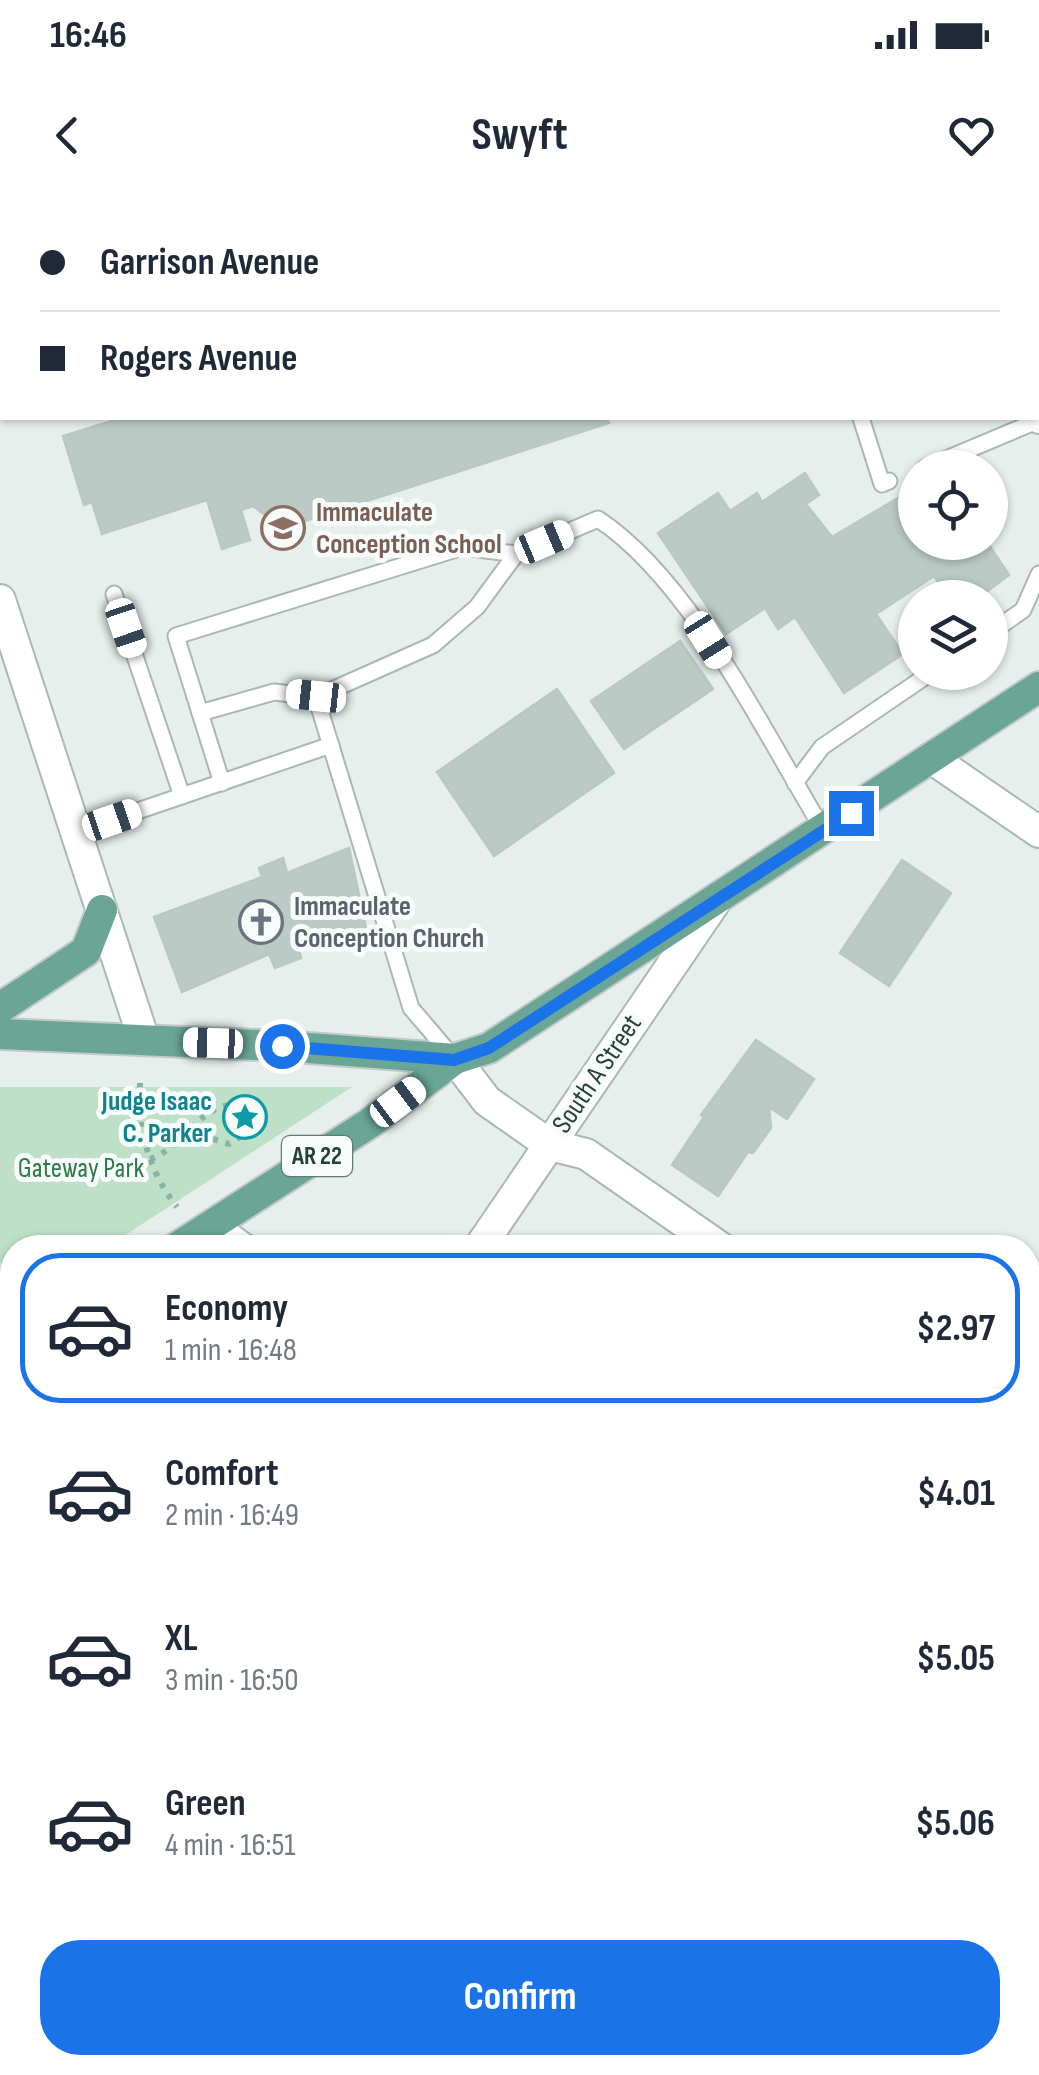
<!DOCTYPE html>
<html lang="en">
<head>
<meta charset="utf-8">
<style>
  body { margin:0; font-family:"Sofia Sans Condensed",sans-serif; background:#f6f6f7; color:#1f2937; height:100vh; display:flex; flex-direction:column; font-size:38px; white-space:nowrap }
  * { box-sizing:border-box; margin:0 }
  p { font-size:32px; color:#747a83 }
  .icon { flex:none; width:55px; height:55px; fill:none; stroke:currentColor; stroke-width:2; stroke-linecap:round; stroke-linejoin:round }
  .map { position:relative; flex:1; overflow:hidden }
  .sheet { position:absolute; left:0px; top:1035px; width:1040px; height:840px; display:flex; flex-direction:column; background:#fff; border-radius:40px 40px 0 0; box-shadow:0 2px 8px #0004 }
  .sheet>* { flex:none }
  .banner { position:absolute; left:0px; top:0px; width:1040px; height:220px; box-shadow:0 2px 8px #0004; display:grid; align-content:center; height:220px; padding:0 40px; background:#fff }
  .fabs { position:absolute; left:898px; top:250px; display:grid; gap:20px }
  .fabs a { display:grid; place-items:center; width:110px; height:110px; border-radius:50%; background:#fff; box-shadow:0 2px 8px #0004; font-size:50px }
  .end { position:absolute; width:45px; height:45px; margin:-22px; border:12px solid #1a73e8; background:#fff; box-shadow:0 0 0 5px #fff }
  .from { border-radius:50% }
  .car { position:absolute; width:30px; height:60px; margin:-30px -15px; border-radius:12px; box-shadow:0 0 8px 2px #0007; background:linear-gradient(#fff 24%,#345 0 40%,#fff 0 76%,#345 0 86%,#fff 0) }
  .banner b { display:flex; align-items:center; gap:35px; height:95px; font-size:38px }
  .banner b+b { border-top:2px solid #e0e1e3 }
  .banner i { width:25px; height:25px; background:#1f2937 }
  ul { padding:18px 0 0; list-style:none }
  li { display:flex; align-items:center; gap:30px; height:150px; margin:0 20px 15px; padding:0 20px; border:5px solid transparent; border-radius:40px }
  li div { flex:1 }
  li b { display:block; font-size:38px }
  li em { font-style:normal; font-weight:700 }
  li.current { border-color:#1a73e8 }
  li>.icon { width:90px; height:90px; stroke-width:1.5 }
  .action { display:flex; gap:20px; margin-top:auto; padding:20px 40px }
  .action a { flex:1; height:115px; border-radius:40px; background:#1a73e8; color:#fff; font-size:40px; font-weight:700; line-height:115px; text-align:center }
  .status { display:flex; justify-content:space-between; align-items:center; height:70px; padding:0 50px; background:#fff; direction:ltr }
  .status svg { height:28px; fill:currentColor }
  header { display:flex; justify-content:space-between; align-items:center; height:130px; padding:0 40px; background:#fff; font-size:45px; font-weight:700 }
  .map>svg:first-child { display:block }
  .green { fill:#bfe0c8 }
  .building { fill:#bbcac4; stroke:#b8c9c2; stroke-width:2.5 }
  .lines { fill:none; stroke-linecap:round; stroke-linejoin:round }
  .service-casing { stroke:#a8b8b2; stroke-width:19 }
  .minor-casing { stroke:#a8b8b2; stroke-width:34 }
  .tertiary-casing { stroke:#a8b8b2; stroke-width:34 }
  .primary-casing { stroke:#c2cac8; stroke-width:34 }
  .path { stroke:#86b3a5; stroke-width:6; stroke-dasharray:5 8; stroke-linecap:butt }
  .service { stroke:#fff; stroke-width:15 }
  .minor { stroke:#fff; stroke-width:30 }
  .tertiary { stroke:#fff; stroke-width:30 }
  .primary { stroke:#6aa596; stroke-width:30 }
  .route { stroke:#1a73e8; stroke-width:12 }
  .labels { text-anchor:middle; dominant-baseline:central; stroke-width:10; stroke-linejoin:round; paint-order:stroke }
  .shield { fill:#f7fbf9; stroke:#637a73; stroke-width:2.5 }
  .shield-label { font-size:25px; font-weight:bold; fill:#24423a }
  .education-label { font-size:28px; font-weight:bold; fill:#785e54; stroke:#f7fbf9; text-anchor:start }
  .worship-label { font-size:28px; font-weight:bold; fill:#5b616d; stroke:#f7fbf9; text-anchor:start }
  .street-label { font-size:28px; fill:#24423a; stroke:#f7fbf9 }
  .culture-label { font-size:28px; font-weight:bold; fill:#0d838f; stroke:#f7fbf9; text-anchor:end }
  .park-label { font-size:28px; fill:#2d7a4b; stroke:#f7fbf9 }
</style>
</head>
<body>
<div class="status"><b>16:46</b><svg viewBox="0 0 49 12"><path d="M0 12V9h3v3zM5 12V6h3v6zM10 12V3h3v9zM15 12V0h3v12zM26 1h20v11H26zM47 4h2v5h-2z"/></svg></div>
<header><svg class="icon" aria-label="back" viewBox="0 0 24 24"><path d="M15 5l-7 7 7 7"/></svg>Swyft<svg class="icon" aria-label="heart" viewBox="0 0 24 24"><path d="M12 20l-8-8c-3-5 5-10 8-4 3-6 11-1 8 4z"/></svg></header>
<div class="map">
<svg width="1039" height="1875" viewBox="0 0 1039 1875">
  <rect width="100%" height="100%" fill="#e6efeb"/>
  <!-- green -->
  <polygon class="green" points="0,887 352,887 107,1047 12,1048 12,1091 0,1061"/>
  <!-- building -->
  <g class="building">
    <polygon points="121,218 607,218 609,223 283,328 253,306 241,310 250,340 222,349 207,300 102,334 92,302 84,305 63,236"/>
    <polygon points="805,273 819,295 806,304 832,337 915,288 915,342 987,342 1009,375 978,398 949,398 934,376 876,414 903,454 844,493 795,417 778,429 765,408 726,434 658,333 718,293 730,311 757,293 762,302"/>
    <polygon points="680,441 713,489 624,549 591,501"/>
    <polygon points="557,489 614,573 494,656 437,572"/>
    <polygon points="349,648 366,728 299,750 301,758 275,768 269,754 182,792 154,717 262,677 259,668 283,658 287,673"/>
    <polygon points="902,660 951,693 889,786 840,753"/>
    <polygon points="756,840 814,879 787,919 769,907 771,928 753,953 748,952 718,996 672,965 704,917 701,915"/>
    <polygon points="150,1862 332,1862 323,1875 156,1875 146,1868"/>
  </g>
  <g class="lines">
    <!-- service casing -->
    <g class="service-casing">
      <g id="service">
        <polyline points="790,0 790,2"/>
        <polyline points="861,218 882,284 889,281"/>
        <polyline points="925,268 1039,220"/>
        <polyline points="114,394 182,596"/>
        <polyline points="990,433 1023,410 1039,374"/>
        <polyline points="316,497 411,808 452,856"/>
        <polyline points="200,513 274,492 316,497 433,445 477,407 516,354"/>
        <path d="M 222,583 L 176,436 L 463,347 L 516,354 L 598,319 C 691,380 766,536 824,631"/>
        <polyline points="795,583 822,547 932,472"/>
        <polyline points="76,632 331,545"/>
        <polyline points="216,1020 255,1048"/>
      </g>
    </g>
    <!-- minor casing -->
    <g class="minor-casing">
      <g id="minor">
        <polyline points="417,0 417,2"/>
        <polyline points="968,0 969,2"/>
        <polyline points="1038,214 1039,218"/>
        <polyline points="0,400 144,840"/>
        <polyline points="931,558 1039,632"/>
        <polyline points="455,859 487,901 550,945 586,954 721,1048"/>
        <polyline points="479,1048 715,702"/>
        <polyline points="1028,1172 1039,1155"/>
        <polyline points="1028,1261 1039,1269"/>
        <polyline points="0,1747 12,1728"/>
        <polyline points="971,1862 989,1875"/>
        <polyline points="545,1875 554,1862"/>
      </g>
    </g>
    <!-- tertiary casing -->
    <g class="tertiary-casing">
      <g id="tertiary">
        <polyline points="601,2 609,0"/>
        <polyline points="0,198 2,197"/>
      </g>
    </g>
    <!-- primary casing -->
    <g class="primary-casing">
      <g id="primary">
        <polyline points="0,808 86,751 102,710"/>
        <polyline points="0,834 282,846 455,859"/>
        <polyline points="176,1048 370,923 455,859 489,848 1039,487"/>
        <polyline points="0,1168 12,1160"/>
        <polyline points="0,1834 12,1843"/>
        <polyline points="41,1862 59,1875"/>
      </g>
    </g>
    <!-- path -->
    <g class="path">
      <path d="M 140,883 C 138,930 148,970 177,1007"/>
      <path d="M 150,959 C 177,950 190,921 218,908 C 228,904 240,904 250,901 L 261,910 L 259,925 L 229,944 L 186,930"/>
    </g>
    <!-- service -->
    <use href="#service" class="service"/>
    <!-- minor -->
    <use href="#minor" class="minor"/>
    <!-- tertiary -->
    <use href="#tertiary" class="tertiary"/>
    <!-- primary -->
    <use href="#primary" class="primary"/>
  </g>
  <g class="lines">
    <!-- route -->
    <polyline class="route" points="282,846 454,860 489,848 851,613"/>
  </g>
  <!-- icons -->
  <defs>
    <g id="school-ring" transform="scale(2.25)"><circle r="9.5" fill="#f7fbf9" stroke="#8d6e63" stroke-width="1.5"/><path d="M0-5L7-2L0 1L-7-2ZM-4 1L0 2.5L4 1V4Q0 6-4 4Z" fill="#8d6e63"/></g>
    <g id="church-ring" transform="scale(2.25)"><circle r="9.5" fill="#f7fbf9" stroke="#6b7280" stroke-width="1.5"/><path d="M-1.2-6h2.4v3.5h3.3v2.4h-3.3V6h-2.4V-.1h-3.3v-2.4h3.3Z" fill="#6b7280"/></g>
    <g id="sight-ring" transform="scale(2.25)"><circle r="9.5" fill="#f7fbf9" stroke="#0f9aa8" stroke-width="1.5"/><path d="M0-6L1.8-2.2L6-1.7L2.9 1.2L3.7 5.4L0 3.3L-3.7 5.4L-2.9 1.2L-6-1.7L-1.8-2.2Z" fill="#0f9aa8"/></g>
  </defs>
  <g fill-rule="evenodd">
    <use href="#school-ring" x="283" y="328"/>
    <use href="#church-ring" x="261" y="722"/>
    <use href="#sight-ring" x="245" y="917"/>
  </g>
  <g class="labels">
    <!-- shield labels -->
    <rect class="shield" x="282" y="936" width="70" height="40" rx="8"/>
    <g class="shield-label">
      <text x="317" y="956">AR 22</text>
    </g>
    <!-- education labels -->
    <g class="education-label">
      <text x="316" y="312">Immaculate<tspan x="316" dy="32">Conception School</tspan></text>
    </g>
    <!-- worship labels -->
    <g class="worship-label">
      <text x="294" y="706">Immaculate<tspan x="294" dy="32">Conception Church</tspan></text>
    </g>
    <!-- street labels -->
    <g class="street-label">
      <text transform="translate(597 874) rotate(-56)">South A Street</text>
    </g>
    <!-- culture labels -->
    <g class="culture-label">
      <text x="212" y="901">Judge Isaac<tspan x="212" dy="32">C. Parker</tspan></text>
    </g>
    <!-- park labels -->
    <g class="park-label">
      <text x="81" y="968">Gateway Park</text>
    </g>
  </g>
</svg>
<div class="fabs">
<a><svg class="icon" aria-label="locate" viewBox="0 0 24 24"><circle cx="12" cy="12" r="6"/><path d="M12 2v4M12 18v4M2 12h4M18 12h4"/></svg></a>
<a><svg class="icon" aria-label="layers" viewBox="0 0 24 24"><path d="M12 4l9 5-9 5-9-5zM3 14l9 5 9-5"/></svg></a>
</div>
<i class="end from" style="left:282px;top:846px"></i>
<i class="end" style="left:851px;top:613px"></i>
<i class="car" style="left:544px;top:342px;rotate:67deg"></i>
<i class="car" style="left:126px;top:428px;rotate:161deg"></i>
<i class="car" style="left:708px;top:440px;rotate:148deg"></i>
<i class="car" style="left:316px;top:496px;rotate:276deg"></i>
<i class="car" style="left:112px;top:620px;rotate:71deg"></i>
<i class="car" style="left:213px;top:843px;rotate:272deg"></i>
<i class="car" style="left:398px;top:902px;rotate:53deg"></i>
<div class="banner">
<b><i class="from"></i>Garrison Avenue</b>
<b><i></i>Rogers Avenue</b>
</div>
<section class="sheet">
<ul>
<li class="current"><svg class="icon" aria-label="car" viewBox="0 0 24 24"><path d="M5 17H2v-5l4-1 3-4h7l3 4 3 1v5h-3M9 17h6M6 11h13"/><circle cx="7" cy="17" r="2"/><circle cx="17" cy="17" r="2"/></svg><div><b>Economy</b><p>1 min · 16:48</p></div><em>$2.97</em></li>
<li><svg class="icon" aria-label="car" viewBox="0 0 24 24"><path d="M5 17H2v-5l4-1 3-4h7l3 4 3 1v5h-3M9 17h6M6 11h13"/><circle cx="7" cy="17" r="2"/><circle cx="17" cy="17" r="2"/></svg><div><b>Comfort</b><p>2 min · 16:49</p></div><em>$4.01</em></li>
<li><svg class="icon" aria-label="car" viewBox="0 0 24 24"><path d="M5 17H2v-5l4-1 3-4h7l3 4 3 1v5h-3M9 17h6M6 11h13"/><circle cx="7" cy="17" r="2"/><circle cx="17" cy="17" r="2"/></svg><div><b>XL</b><p>3 min · 16:50</p></div><em>$5.05</em></li>
<li><svg class="icon" aria-label="car" viewBox="0 0 24 24"><path d="M5 17H2v-5l4-1 3-4h7l3 4 3 1v5h-3M9 17h6M6 11h13"/><circle cx="7" cy="17" r="2"/><circle cx="17" cy="17" r="2"/></svg><div><b>Green</b><p>4 min · 16:51</p></div><em>$5.06</em></li>
</ul>
<div class="action"><a>Confirm</a></div>
</section>
</div>
</body>
</html>
